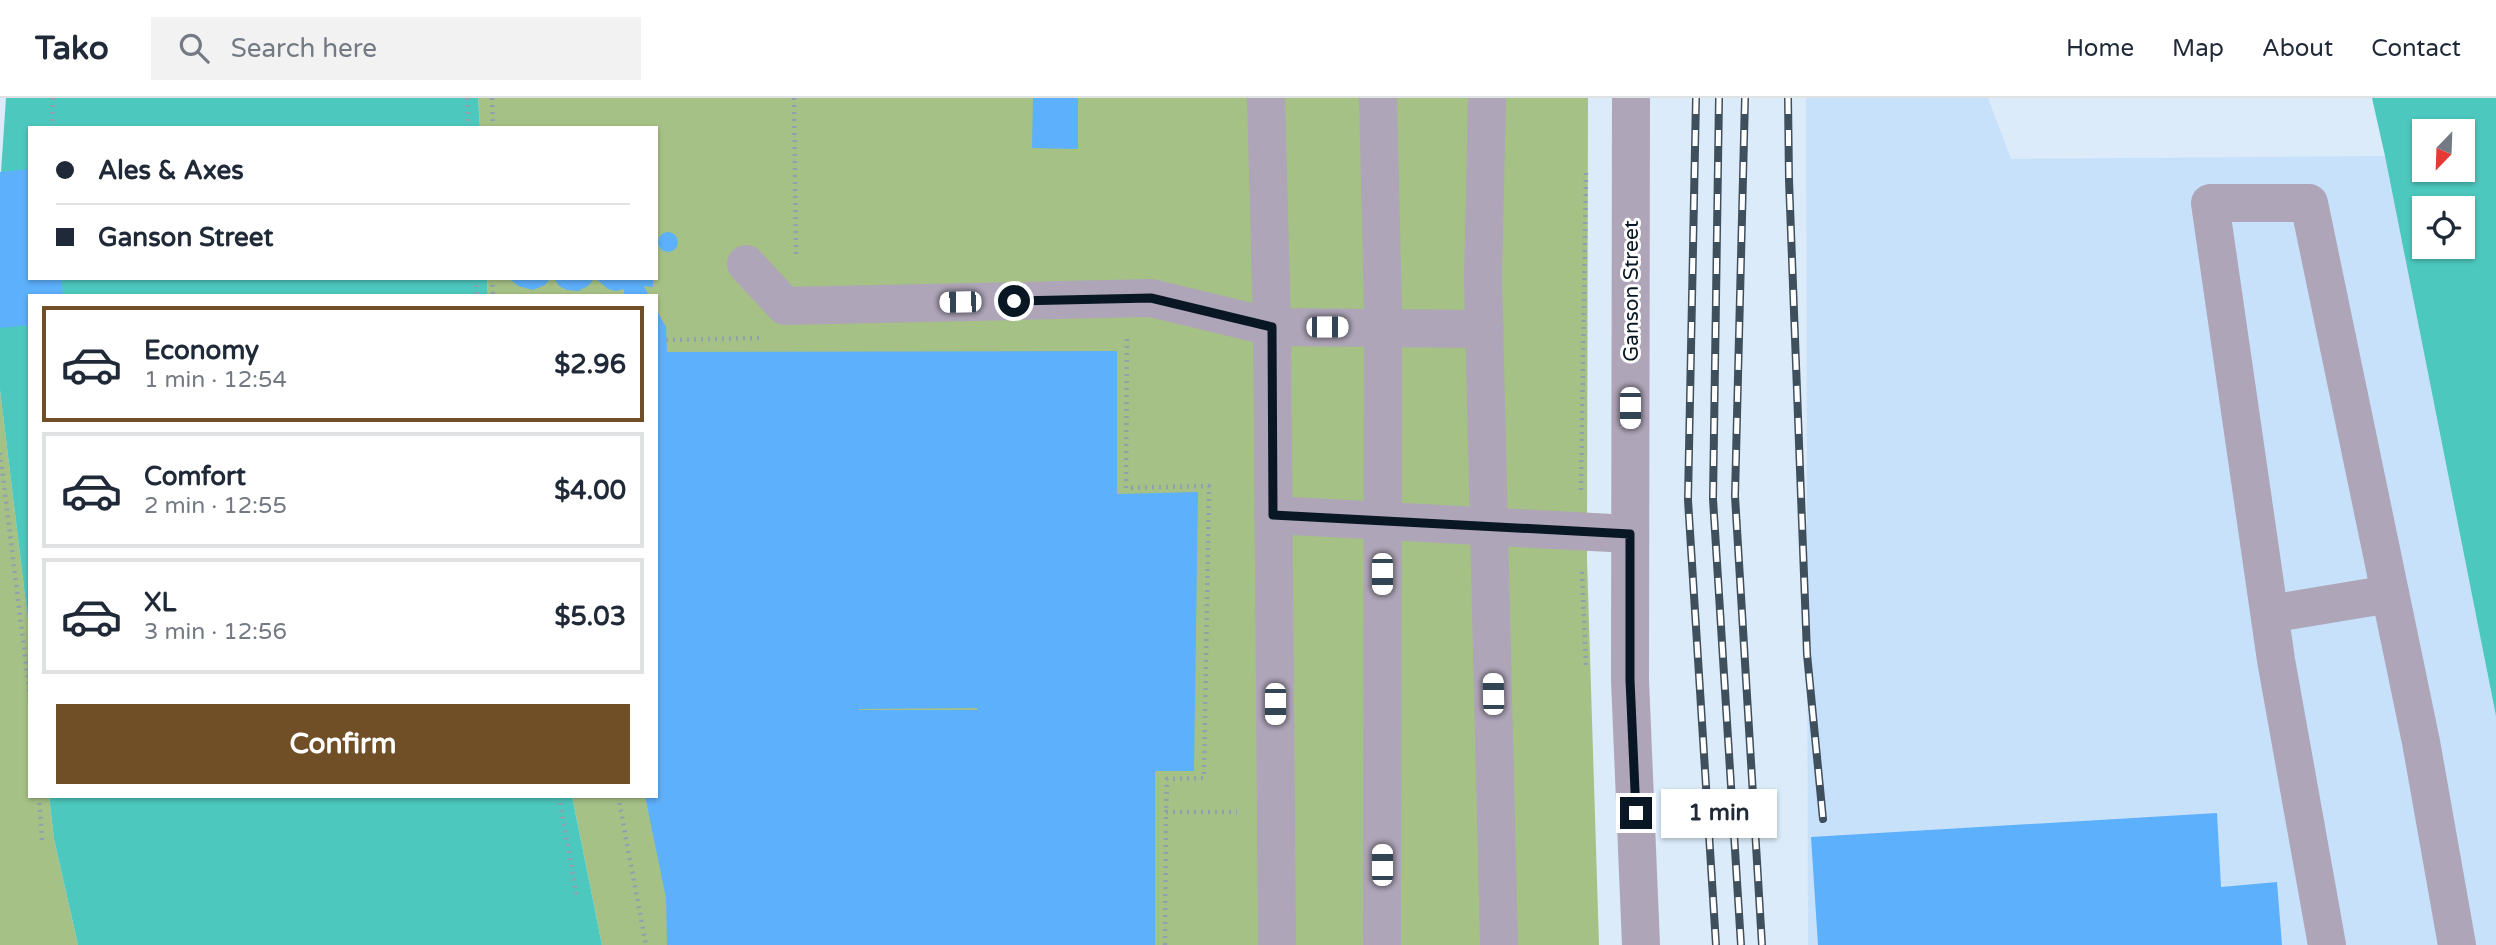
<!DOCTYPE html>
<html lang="en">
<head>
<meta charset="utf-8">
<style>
  body { margin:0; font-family:"Varela Round",sans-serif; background:#f2f2f3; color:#1f2937; height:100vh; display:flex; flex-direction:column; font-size:26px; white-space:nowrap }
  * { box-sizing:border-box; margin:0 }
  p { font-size:23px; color:#747a83 }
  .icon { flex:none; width:38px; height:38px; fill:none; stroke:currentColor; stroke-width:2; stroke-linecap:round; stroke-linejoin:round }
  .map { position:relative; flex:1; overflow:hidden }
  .drawer { position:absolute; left:28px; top:196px; width:630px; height:504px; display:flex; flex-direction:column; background:#fff; border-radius:0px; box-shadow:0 2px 5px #0004 }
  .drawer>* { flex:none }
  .banner { position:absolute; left:28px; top:28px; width:630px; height:154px; border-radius:0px; box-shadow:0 2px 5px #0004; display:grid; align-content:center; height:154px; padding:0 28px; background:#fff }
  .needle { width:46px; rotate:203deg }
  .tools { position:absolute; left:2412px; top:21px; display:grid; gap:14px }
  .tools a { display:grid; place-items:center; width:63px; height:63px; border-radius:0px; background:#fff; box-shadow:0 2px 5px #0004; font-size:35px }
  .end { position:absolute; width:32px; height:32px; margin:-16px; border:9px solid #091724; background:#fff; box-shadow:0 0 0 4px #fff }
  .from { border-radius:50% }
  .bubble { position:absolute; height:49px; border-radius:0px; background:#fff; box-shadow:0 2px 5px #0004; font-size:23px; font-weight:800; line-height:49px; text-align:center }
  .car { position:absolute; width:21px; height:42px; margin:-21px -10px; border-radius:9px; box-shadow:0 0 5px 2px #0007; background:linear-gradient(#fff 24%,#345 0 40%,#fff 0 76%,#345 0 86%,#fff 0) }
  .banner b { display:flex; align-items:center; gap:24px; height:66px; font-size:26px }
  .banner b+b { border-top:2px solid #e0e1e3 }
  .banner i { width:18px; height:18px; background:#1f2937 }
  ul { padding:12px 0 0; list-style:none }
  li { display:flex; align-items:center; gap:21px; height:116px; margin:0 14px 10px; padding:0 14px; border:4px solid #e0e1e3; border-radius:0px }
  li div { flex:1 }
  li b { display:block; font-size:26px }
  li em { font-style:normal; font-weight:800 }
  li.on { border-color:#704e26 }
  li>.icon { width:63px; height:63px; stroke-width:1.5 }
  .action { display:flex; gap:14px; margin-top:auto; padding:14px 28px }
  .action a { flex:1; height:80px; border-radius:0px; background:#704e26; color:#fff; font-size:28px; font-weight:800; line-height:80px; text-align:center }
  header { display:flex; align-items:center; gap:42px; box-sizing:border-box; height:98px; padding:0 35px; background:#fff; border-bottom:2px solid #e0e1e3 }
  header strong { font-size:33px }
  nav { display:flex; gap:38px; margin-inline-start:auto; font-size:24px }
  .search { width:490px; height:63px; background:#f2f2f3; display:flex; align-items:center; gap:18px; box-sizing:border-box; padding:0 24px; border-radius:0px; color:#747a83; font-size:26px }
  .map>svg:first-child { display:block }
  .built { fill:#c7e1fb }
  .green { fill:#a6c185 }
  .water { fill:#4dc8be; fill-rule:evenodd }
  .building { fill:#5db0fb; fill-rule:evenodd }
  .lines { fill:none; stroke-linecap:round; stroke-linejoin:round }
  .path { stroke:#91a0ae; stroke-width:4.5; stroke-dasharray:2 5; stroke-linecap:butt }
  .minor { stroke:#aea5b8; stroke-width:38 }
  .rail-casing { stroke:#404f5c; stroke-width:8 }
  .rail { stroke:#fff; stroke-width:5; stroke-dasharray:16; stroke-linecap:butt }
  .route { stroke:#091724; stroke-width:9 }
  .labels { text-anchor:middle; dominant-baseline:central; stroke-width:6; stroke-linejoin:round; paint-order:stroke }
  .street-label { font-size:21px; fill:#091724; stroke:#fff }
</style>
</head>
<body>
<header>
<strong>Tako</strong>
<div class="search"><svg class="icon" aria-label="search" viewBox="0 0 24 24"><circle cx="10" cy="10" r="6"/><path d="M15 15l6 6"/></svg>Search here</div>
<nav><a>Home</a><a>Map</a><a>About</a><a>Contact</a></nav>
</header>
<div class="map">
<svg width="2496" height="847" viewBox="0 0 2496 847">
  <rect width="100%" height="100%" fill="#dbebfa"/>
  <!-- built -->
  <polygon class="built" points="1806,0 1988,0 2011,61 2385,58 2496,618 2496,847 1808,847"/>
  <!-- green -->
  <g class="green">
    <polygon points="478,0 1588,0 1587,461 1599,847 602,847 572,698 656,698 656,198 488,198 487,180 656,180 656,30 480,30"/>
    <polygon points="0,292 30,539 30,698 49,698 54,741 78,847 0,847"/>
  </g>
  <!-- water -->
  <g class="water">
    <polygon points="6,0 478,0 480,30 30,30 30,180 487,180 488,198 30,198 30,539 0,292 0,89"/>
    <path d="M 2372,0 L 2496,0 L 2496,618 L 2385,58 ZM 2462,33 L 2462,72 L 2424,72 L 2424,33 ZM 2424,110 L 2462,110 L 2462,149 L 2424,149 Z"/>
    <polygon points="49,698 572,698 602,847 78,847 54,741"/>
  </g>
  <!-- building -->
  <g class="building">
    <polygon points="1033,0 1078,0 1078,51 1032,50"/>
    <polygon points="30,71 30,180 61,180 63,198 30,198 30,227 0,230 0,74"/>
    <circle cx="668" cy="144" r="10"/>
    <polygon points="509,180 551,180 545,187 533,192 518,188"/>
    <polygon points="554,180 595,180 588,188 578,193 567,192 559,188"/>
    <polygon points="595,180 653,180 653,189 644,188 649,198 624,198 624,191 616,193 608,191"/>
    <path d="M 656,211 L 666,229 L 667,254 L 1117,253 L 1117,396 L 1198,394 L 1194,673 L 1155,673 L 1155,847 L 667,847 L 666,800 L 645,698 L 656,698 L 656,612 L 658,612 L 658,596 L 656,596 ZM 977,610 L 977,612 L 859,612 L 859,611 Z"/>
    <polygon points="2217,715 2221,789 2277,784 2282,847 1818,847 1811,739"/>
  </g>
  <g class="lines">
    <!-- path -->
    <g class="path">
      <polyline points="467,0 468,30"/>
      <polyline points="492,0 493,30"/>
      <polyline points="794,0 796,158"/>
      <polyline points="52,30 53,0"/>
      <polyline points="476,180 477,198"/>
      <polyline points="492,180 493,198"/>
      <polyline points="1127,241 1126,390 1209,388 1204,680 1167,681 1166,714"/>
      <polyline points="666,242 760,240"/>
      <polyline points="0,355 30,599"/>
      <polyline points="1581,392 1586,75"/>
      <polyline points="1582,474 1586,567"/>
      <polyline points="39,698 42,742"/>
      <polyline points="559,698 577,799"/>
      <polyline points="618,698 646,847"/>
      <polyline points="1165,847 1166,714 1237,714"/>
    </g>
    <!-- minor -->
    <g class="minor">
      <polyline points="1266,0 1272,229 1277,847"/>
      <polyline points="1378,0 1383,214 1382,847"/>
      <polyline points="1487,0 1483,181 1499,847"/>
      <polyline points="1631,0 1630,582 1641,847"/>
      <polyline points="746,166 785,208 1151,200 1272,229 1485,231"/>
      <polyline points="1273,417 1630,436"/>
      <polyline points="2270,516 2390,496"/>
      <polyline points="2327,847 2276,562 2210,105 2309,105 2421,644 2457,847"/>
    </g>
    <!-- rail casing -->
    <g class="rail-casing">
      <g id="rail">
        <polyline points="1696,0 1688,402 1716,847"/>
        <polyline points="1719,0 1713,401 1741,847"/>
        <polyline points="1745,0 1735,398 1762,847"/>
        <polyline points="1788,0 1789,82 1807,556 1823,721"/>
      </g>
    </g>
    <!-- rail -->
    <use href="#rail" class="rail"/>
  </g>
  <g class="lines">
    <!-- route -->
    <polyline class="route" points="1014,203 1151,200 1272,229 1273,417 1630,436 1630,582 1636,715"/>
  </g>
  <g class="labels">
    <!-- street labels -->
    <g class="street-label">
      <text transform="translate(1631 193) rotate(-90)">Ganson Street</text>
    </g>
  </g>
</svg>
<div class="tools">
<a><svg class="needle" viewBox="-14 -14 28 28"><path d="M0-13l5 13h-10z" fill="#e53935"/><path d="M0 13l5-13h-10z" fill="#747a83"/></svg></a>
<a><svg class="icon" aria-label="locate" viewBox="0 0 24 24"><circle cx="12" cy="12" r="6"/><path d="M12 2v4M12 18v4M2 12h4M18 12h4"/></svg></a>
</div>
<i class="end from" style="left:1014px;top:203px"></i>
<i class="end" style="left:1636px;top:715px"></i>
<div class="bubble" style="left:1661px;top:691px;width:116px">1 min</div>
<i class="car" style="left:960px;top:204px;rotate:269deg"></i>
<i class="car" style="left:1327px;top:229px;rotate:90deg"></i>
<i class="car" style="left:1630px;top:310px;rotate:180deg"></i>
<i class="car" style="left:1382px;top:476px;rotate:180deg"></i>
<i class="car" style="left:1493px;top:596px;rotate:359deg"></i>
<i class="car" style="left:1275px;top:606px;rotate:180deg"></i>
<i class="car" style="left:1382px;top:767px;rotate:0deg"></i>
<div class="banner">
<b><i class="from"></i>Ales &amp; Axes</b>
<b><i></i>Ganson Street</b>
</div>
<section class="drawer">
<ul>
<li class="on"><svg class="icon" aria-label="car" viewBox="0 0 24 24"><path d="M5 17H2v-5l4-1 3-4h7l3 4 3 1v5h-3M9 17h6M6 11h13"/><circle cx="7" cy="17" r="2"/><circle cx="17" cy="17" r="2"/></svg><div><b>Economy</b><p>1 min · 12:54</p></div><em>$2.96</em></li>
<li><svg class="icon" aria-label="car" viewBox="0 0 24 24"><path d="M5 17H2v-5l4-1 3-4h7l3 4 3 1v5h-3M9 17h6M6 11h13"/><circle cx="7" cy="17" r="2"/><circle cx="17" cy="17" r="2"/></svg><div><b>Comfort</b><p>2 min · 12:55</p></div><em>$4.00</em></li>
<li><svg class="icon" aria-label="car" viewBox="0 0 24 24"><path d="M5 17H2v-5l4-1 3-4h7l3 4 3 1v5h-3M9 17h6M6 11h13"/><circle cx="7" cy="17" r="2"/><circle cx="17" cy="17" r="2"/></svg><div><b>XL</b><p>3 min · 12:56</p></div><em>$5.03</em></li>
</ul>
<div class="action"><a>Confirm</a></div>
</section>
</div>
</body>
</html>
